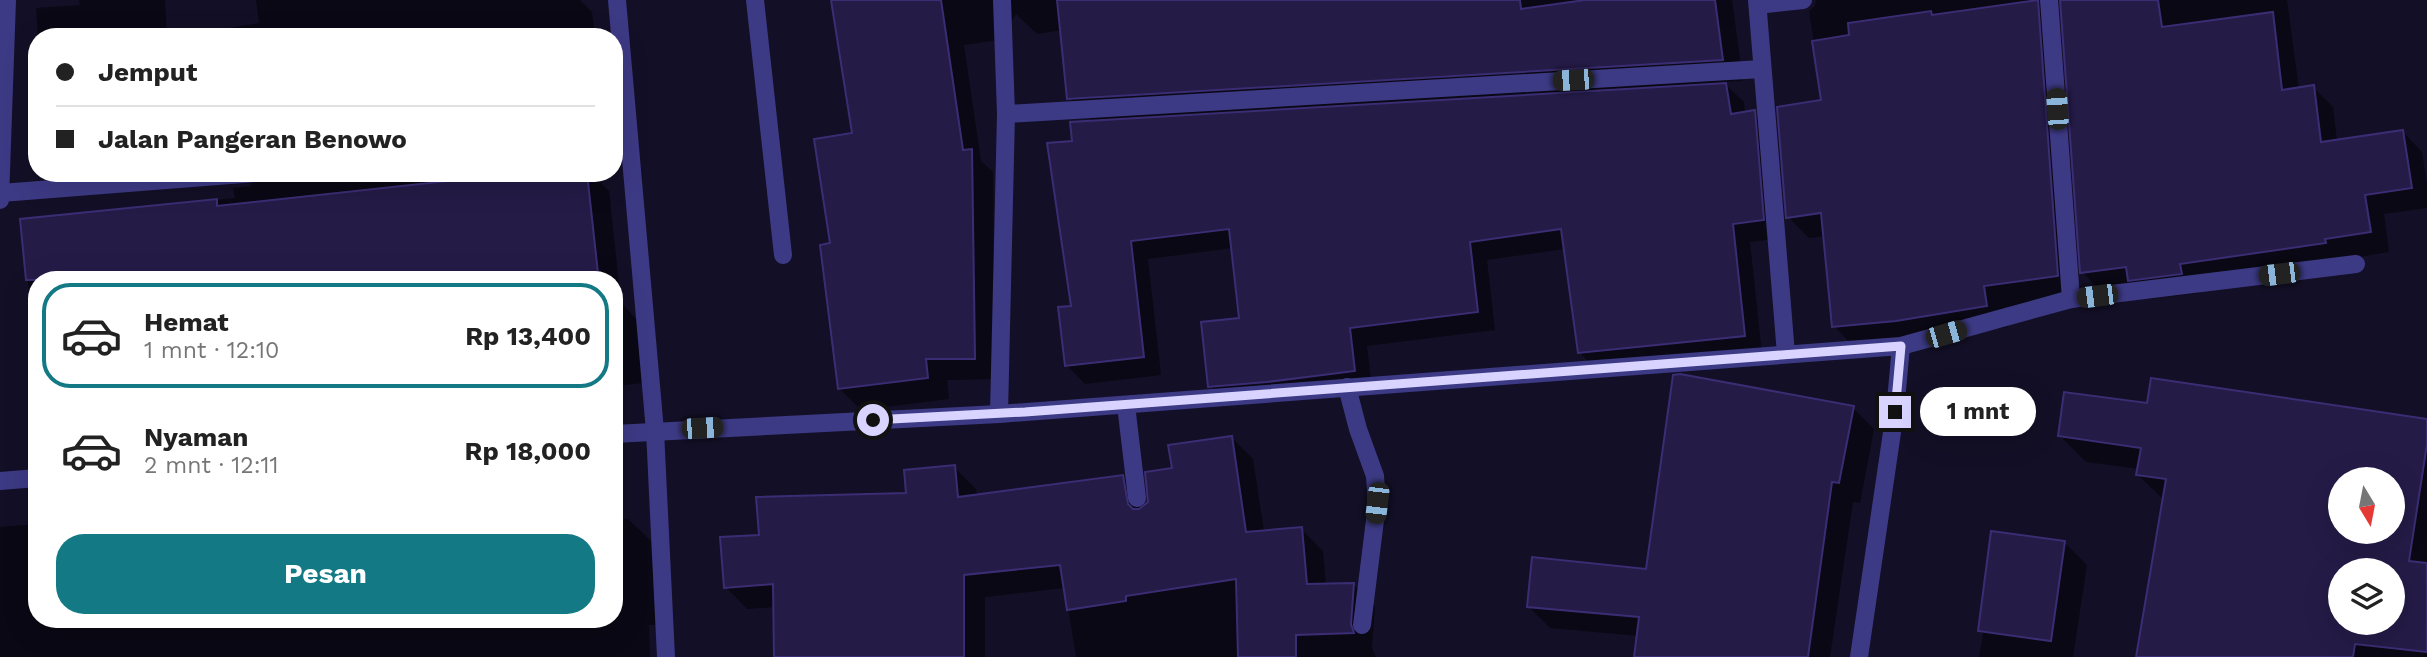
<!DOCTYPE html>
<html lang="id">
<head>
<meta charset="utf-8">
<style>
  body { margin:0; font-family:"Work Sans",sans-serif; background:#f6f6f6; color:#222; height:100vh; display:flex; flex-direction:column; font-size:26px; white-space:nowrap }
  * { box-sizing:border-box; margin:0 }
  p { font-size:23px; color:#767676 }
  .icon { flex:none; width:38px; height:38px; fill:none; stroke:currentColor; stroke-width:2; stroke-linecap:round; stroke-linejoin:round }
  .map { position:relative; flex:1; overflow:hidden }
  .side { position:absolute; left:28px; top:271px; width:595px; height:357px; display:flex; flex-direction:column; background:#fff; border-radius:28px; box-shadow:0 7px 28px #0002 }
  .side>* { flex:none }
  .banner { position:absolute; left:28px; top:28px; width:595px; height:154px; border-radius:28px; box-shadow:0 7px 28px #0002; display:grid; align-content:center; height:154px; padding:0 28px; background:#fff }
  .needle { width:46px; rotate:170deg }
  .buttons { position:absolute; left:2328px; top:467px; display:grid; gap:14px }
  .buttons a { display:grid; place-items:center; width:77px; height:77px; border-radius:50%; background:#fff; box-shadow:0 7px 28px #0002; font-size:35px }
  .end { position:absolute; width:32px; height:32px; margin:-16px; border:9px solid #d9d4ff; background:#111; box-shadow:0 0 0 4px #111 }
  .from { border-radius:50% }
  .bubble { position:absolute; height:49px; border-radius:24px; background:#fff; box-shadow:0 7px 28px #0002; font-size:23px; font-weight:700; line-height:49px; text-align:center }
  .car { position:absolute; width:21px; height:42px; margin:-21px -10px; border-radius:9px; box-shadow:0 0 5px 2px #0007; background:linear-gradient(#222 24%,#8ab4d8 0 40%,#222 0 76%,#8ab4d8 0 86%,#222 0) }
  .banner b { display:flex; align-items:center; gap:24px; height:66px; font-size:26px }
  .banner b+b { border-top:2px solid #e0e0e0 }
  .banner i { width:18px; height:18px; background:#222 }
  ul { padding:12px 0 0; list-style:none }
  li { display:flex; align-items:center; gap:21px; height:105px; margin:0 14px 10px; padding:0 14px; border:4px solid transparent; border-radius:28px }
  li div { flex:1 }
  li b { display:block; font-size:26px }
  li em { font-style:normal; font-weight:700 }
  li.current { border-color:#137a85 }
  li>.icon { width:63px; height:63px; stroke-width:1.5 }
  .action { display:flex; gap:14px; margin-top:auto; padding:14px 28px }
  .action a { flex:1; height:80px; border-radius:28px; background:#137a85; color:#fff; font-size:28px; font-weight:700; line-height:80px; text-align:center }
  .map>svg:first-child { display:block }
  .shadow { fill:#0007; fill-rule:evenodd }
  .building { fill:#241b47; stroke:#3b2d73; stroke-width:2; fill-rule:evenodd }
  .lines { fill:none; stroke-linecap:round; stroke-linejoin:round }
  .minor { stroke:#3d3a85; stroke-width:18 }
  .route { stroke:#d9d4ff; stroke-width:9 }
</style>
</head>
<body>
<div class="map">
<svg width="2427" height="657" viewBox="0 0 2427 657">
  <rect width="100%" height="100%" fill="#130f26"/>
  <!-- shadow -->
  <g class="shadow">
    <polygon points="79,0 165,0 167,37 38,37 36,8 80,5"/>
    <polygon points="256,0 580,0 592,12 595,37 175,37 259,23"/>
    <polygon points="833,0 1732,0 1743,81 1723,82 1744,102 1745,113 1754,112 1772,130 1781,238 1750,242 1762,354 1597,370 1579,352 1565,249 1487,260 1495,330 1367,346 1372,388 1228,404 1210,386 1241,320 1233,248 1148,259 1161,375 1085,384 1067,366 1073,307 1074,143 1093,122 1069,98 1062,30 1037,34 1016,14 1011,22 1012,38 964,45 981,161 993,172 995,379 947,380 949,399 861,410 840,389 832,245 854,135"/>
    <polygon points="1816,0 2037,0 2059,22 2078,297 2005,307 2008,327 1918,341 1855,348 1834,326 1825,236 1809,238 1788,217 1823,102 1809,11 1815,6"/>
    <polygon points="2061,0 2287,0 2299,89 2313,87 2333,107 2337,141 2403,132 2422,152 2427,184 2427,208 2384,214 2389,252 2199,283 2201,293 2149,299 2136,287 2102,292 2082,272"/>
    <polygon points="239,173 601,173 602,184 609,191 621,303 637,320 644,383 614,386 614,280 37,280 37,346 34,343 22,220 235,198 233,188 252,186"/>
    <path d="M 2149,405 L 2427,421 L 2427,657 L 2138,657 L 2164,500 L 2138,475 L 2139,469 L 2086,462 L 2060,436 ZM 2340,480 L 2392,480 L 2392,532 L 2340,532 ZM 2340,570 L 2392,570 L 2392,623 L 2340,623 Z"/>
    <polygon points="1853,408 1874,429 1860,503 1853,502 1830,657 1636,657 1639,636 1550,628 1528,606 1648,571"/>
    <polygon points="1231,437 1253,459 1264,532 1301,529 1323,551 1326,585 1354,585 1375,606 1372,648 1376,657 1076,657 1065,588 985,597 985,657 776,657 775,607 747,609 726,587 761,537 908,495 954,467 976,489 977,496 1122,476 1144,498 1145,506 1174,469"/>
    <polygon points="628,519 651,541 656,625 649,625 650,657 0,657 0,527 37,524 37,620 614,620 614,520"/>
    <polygon points="2065,543 2087,565 2073,657 1979,657 1983,634 1980,631"/>
  </g>
  <!-- building -->
  <g class="building">
    <polygon points="831,0 941,0 963,150 972,149 975,359 926,359 928,378 838,389 820,245 830,243 814,139 852,133"/>
    <polygon points="1057,0 1520,0 1521,9 1585,0 1715,0 1723,60 1067,99"/>
    <polygon points="2038,0 2058,276 1984,286 1987,306 1896,321 1832,327 1821,213 1786,218 1777,107 1821,100 1812,41 1849,35 1848,23 1931,11 1932,15"/>
    <polygon points="2060,0 2158,0 2162,27 2273,12 2282,90 2314,85 2321,142 2403,130 2412,188 2365,195 2371,232 2325,239 2326,243 2180,264 2182,274 2128,281 2126,267 2080,273"/>
    <polygon points="1726,83 1731,114 1755,110 1764,220 1733,224 1745,336 1578,353 1561,229 1470,242 1478,312 1350,328 1355,371 1267,382 1208,387 1201,322 1239,318 1229,229 1131,241 1144,357 1065,366 1058,307 1071,306 1047,143 1072,141 1070,122"/>
    <polygon points="522,173 587,173 598,273 529,280 26,280 20,219 217,199 217,206"/>
    <polygon points="1680,374 1854,406 1839,483 1832,482 1808,657 1634,657 1639,617 1527,607 1532,557 1646,569 1673,375"/>
    <path d="M 2151,378 L 2427,419 L 2427,444 L 2409,561 L 2427,563 L 2427,652 L 2355,644 L 2353,657 L 2136,657 L 2166,479 L 2136,475 L 2141,448 L 2058,436 L 2064,392 L 2147,403 ZM 2340,480 L 2392,480 L 2392,532 L 2340,532 ZM 2340,570 L 2392,570 L 2392,623 L 2340,623 Z"/>
    <polygon points="1232,436 1246,532 1302,527 1307,584 1354,583 1351,624 1354,633 1296,635 1296,657 1238,657 1236,579 1126,596 1126,601 1067,610 1060,565 964,575 964,657 774,657 773,584 724,588 720,537 759,535 756,497 906,493 904,470 955,465 958,497 1123,475 1128,504 1133,509 1139,509 1148,502 1145,472 1172,468 1168,445"/>
    <polygon points="1991,531 2065,541 2051,641 1978,631"/>
  </g>
  <g class="lines">
    <!-- minor -->
    <g class="minor">
      <polyline points="617,0 655,431 666,657"/>
      <polyline points="755,0 783,255"/>
      <polyline points="1757,0 1786,354"/>
      <polyline points="2049,0 2071,299"/>
      <polyline points="1758,5 1803,0"/>
      <polyline points="1006,114 1762,69"/>
      <polyline points="1,193 256,173"/>
      <polyline points="0,200 7,0"/>
      <polyline points="1347,387 1358,429 1375,476 1377,504 1362,625"/>
      <polyline points="1126,405 1137,498"/>
      <polyline points="999,414 1006,114 1002,0"/>
      <polyline points="614,434 999,414 1901,346 2071,299 2356,264"/>
      <polyline points="0,481 37,478"/>
      <polyline points="1859,657 1895,412 1901,346"/>
    </g>
  </g>
  <g class="lines">
    <!-- route -->
    <polyline class="route" points="873,420 1025,412 1901,346 1895,412"/>
  </g>
</svg>
<div class="buttons">
<a><svg class="needle" viewBox="-14 -14 28 28"><path d="M0-13l5 13h-10z" fill="#e53935"/><path d="M0 13l5-13h-10z" fill="#767676"/></svg></a>
<a><svg class="icon" aria-label="layers" viewBox="0 0 24 24"><path d="M12 4l9 5-9 5-9-5zM3 14l9 5 9-5"/></svg></a>
</div>
<i class="end from" style="left:873px;top:420px"></i>
<i class="end" style="left:1895px;top:412px"></i>
<div class="bubble" style="left:1920px;top:387px;width:116px">1 mnt</div>
<i class="car" style="left:1573px;top:80px;rotate:267deg"></i>
<i class="car" style="left:2057px;top:109px;rotate:356deg"></i>
<i class="car" style="left:2279px;top:274px;rotate:263deg"></i>
<i class="car" style="left:2097px;top:296px;rotate:263deg"></i>
<i class="car" style="left:1946px;top:334px;rotate:74deg"></i>
<i class="car" style="left:702px;top:428px;rotate:87deg"></i>
<i class="car" style="left:1377px;top:503px;rotate:187deg"></i>
<div class="banner">
<b><i class="from"></i>Jemput</b>
<b><i></i>Jalan Pangeran Benowo</b>
</div>
<section class="side">
<ul>
<li class="current"><svg class="icon" aria-label="car" viewBox="0 0 24 24"><path d="M5 17H2v-5l4-1 3-4h7l3 4 3 1v5h-3M9 17h6M6 11h13"/><circle cx="7" cy="17" r="2"/><circle cx="17" cy="17" r="2"/></svg><div><b>Hemat</b><p>1 mnt · 12:10</p></div><em>Rp 13,400</em></li>
<li><svg class="icon" aria-label="car" viewBox="0 0 24 24"><path d="M5 17H2v-5l4-1 3-4h7l3 4 3 1v5h-3M9 17h6M6 11h13"/><circle cx="7" cy="17" r="2"/><circle cx="17" cy="17" r="2"/></svg><div><b>Nyaman</b><p>2 mnt · 12:11</p></div><em>Rp 18,000</em></li>
</ul>
<div class="action"><a>Pesan</a></div>
</section>
</div>
</body>
</html>
